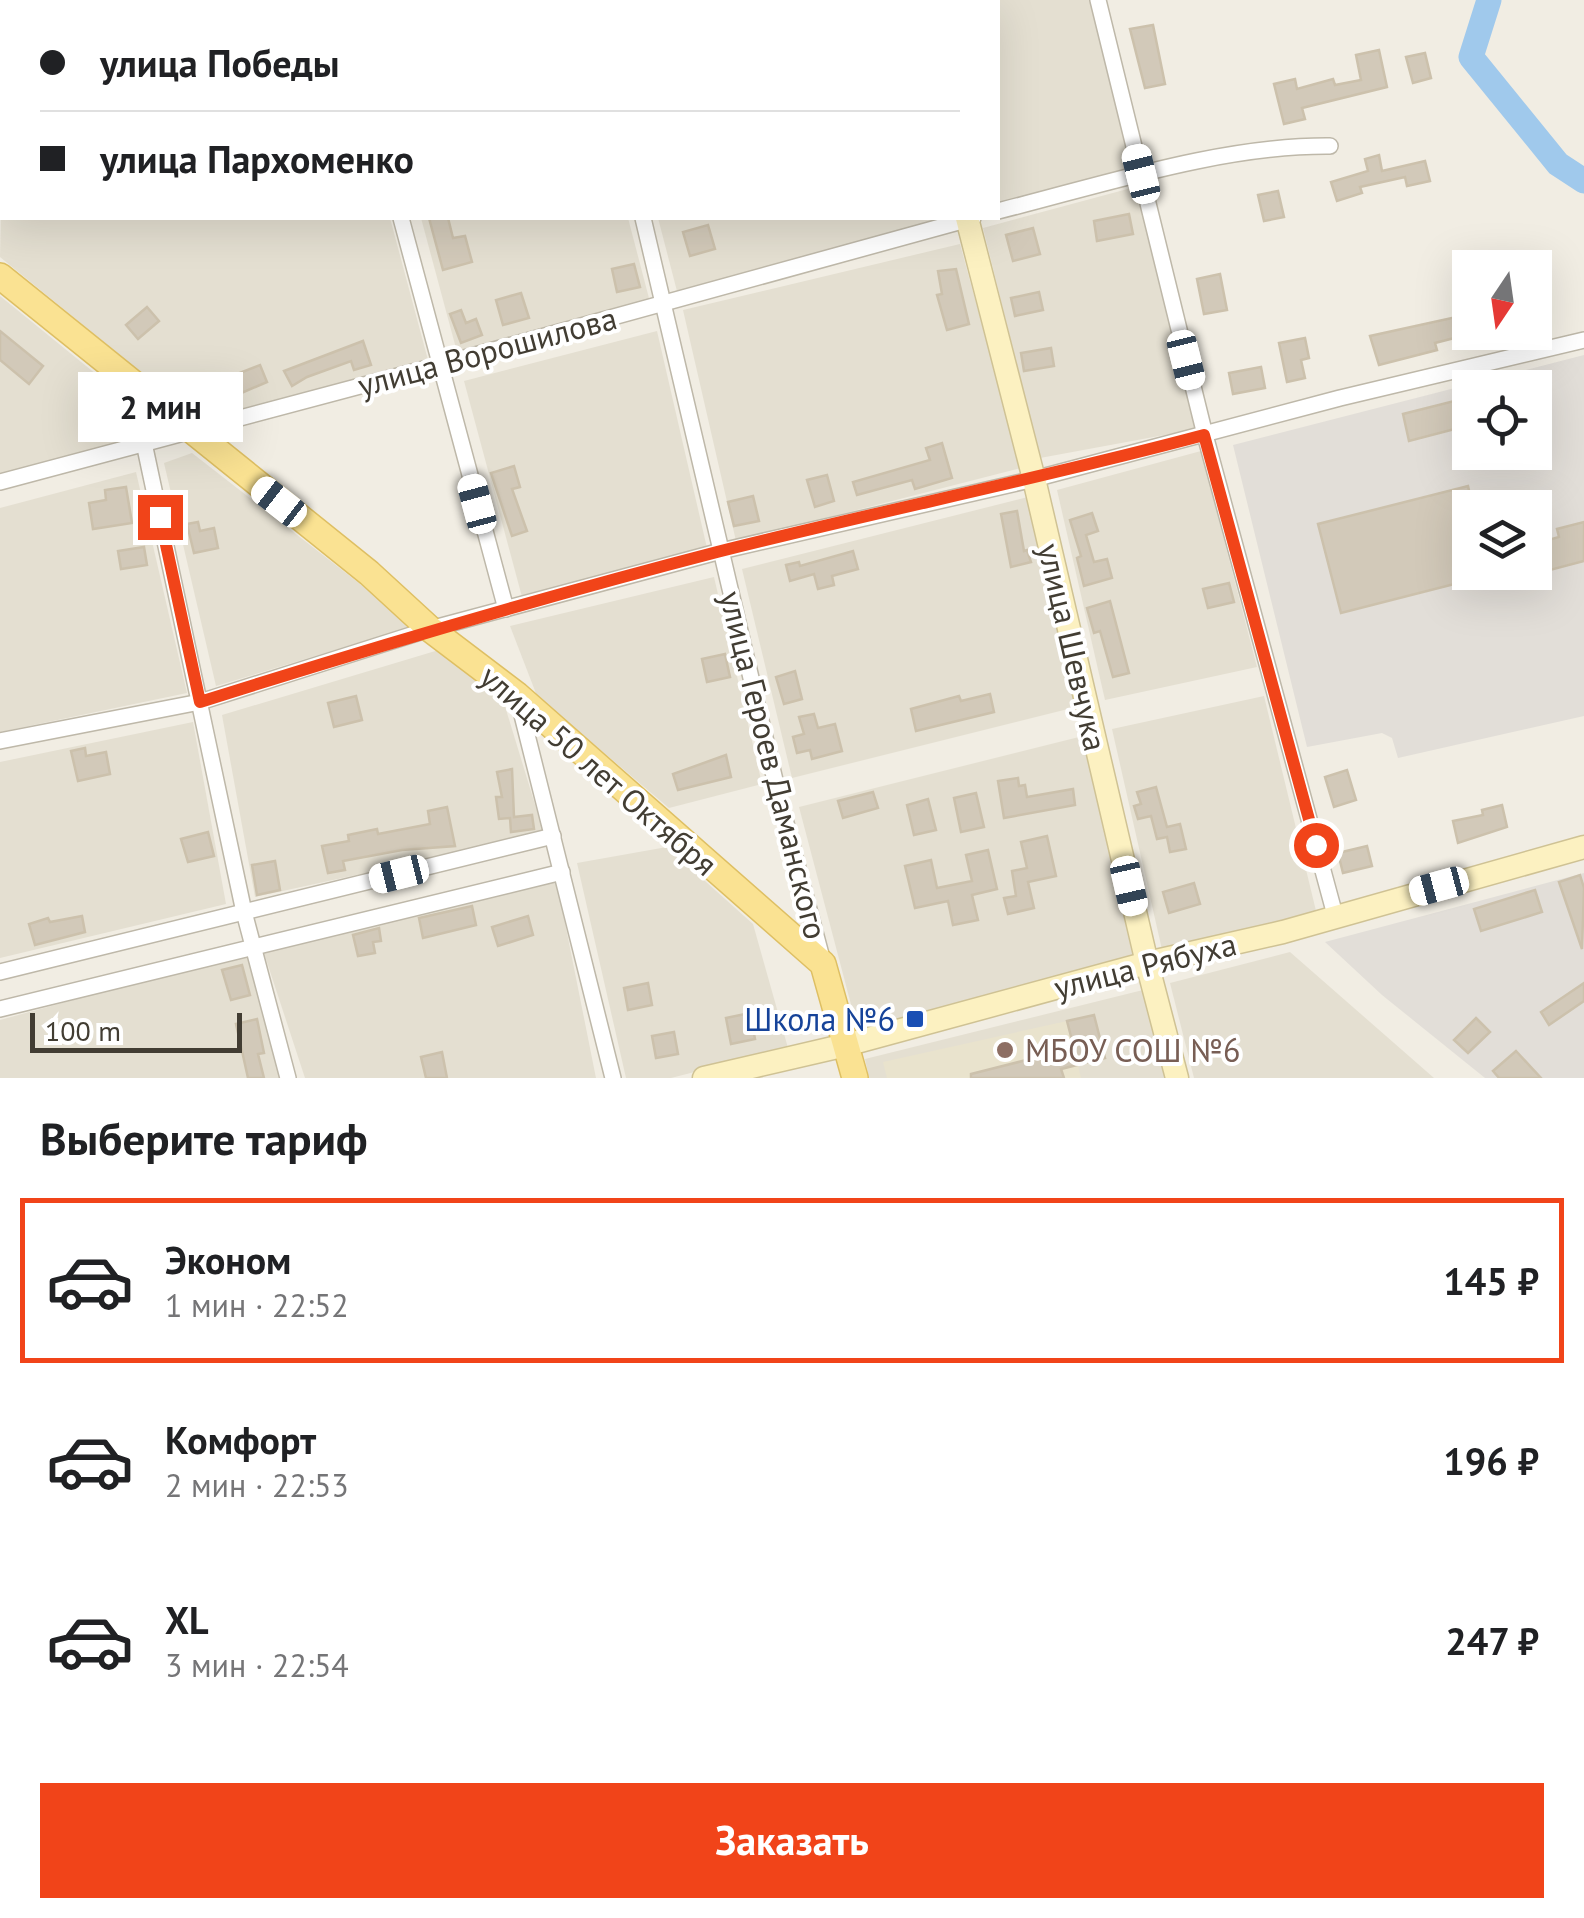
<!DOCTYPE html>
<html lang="ru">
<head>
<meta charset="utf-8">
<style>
  body { margin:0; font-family:"PT Sans",sans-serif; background:#f2f2f2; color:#202124; height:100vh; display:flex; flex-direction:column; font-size:38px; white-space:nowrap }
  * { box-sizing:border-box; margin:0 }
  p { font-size:32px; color:#757577 }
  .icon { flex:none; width:55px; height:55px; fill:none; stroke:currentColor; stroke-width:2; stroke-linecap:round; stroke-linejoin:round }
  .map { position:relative; height:1078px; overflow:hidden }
  .details { display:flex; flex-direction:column; background:#fff; flex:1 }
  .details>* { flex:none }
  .guide { position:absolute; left:0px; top:0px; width:1000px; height:220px; box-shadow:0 10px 40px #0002; display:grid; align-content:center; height:220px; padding:0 40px; background:#fff }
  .needle { width:65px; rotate:193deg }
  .buttons { position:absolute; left:1452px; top:250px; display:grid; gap:20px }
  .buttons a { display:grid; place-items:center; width:100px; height:100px; border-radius:0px; background:#fff; box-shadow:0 10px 40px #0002; font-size:50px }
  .scale { position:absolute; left:30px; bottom:25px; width:212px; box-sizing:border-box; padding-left:10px; border:5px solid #423d33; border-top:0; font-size:28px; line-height:35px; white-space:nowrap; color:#423d33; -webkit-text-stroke:8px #fff; paint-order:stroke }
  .end { position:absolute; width:45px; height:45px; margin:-22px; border:12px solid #f14419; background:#fff; box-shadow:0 0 0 5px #fff }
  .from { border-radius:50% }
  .bubble { position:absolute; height:70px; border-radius:0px; background:#fff; box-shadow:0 10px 40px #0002; font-size:32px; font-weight:800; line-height:70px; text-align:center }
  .car { position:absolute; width:30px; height:60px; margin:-30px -15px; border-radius:12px; box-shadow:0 0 8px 2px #0007; background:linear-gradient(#fff 24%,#345 0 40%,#fff 0 76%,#345 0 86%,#fff 0) }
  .guide b { display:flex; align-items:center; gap:35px; height:95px; font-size:38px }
  .guide b+b { border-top:2px solid #e0e0e0 }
  .guide i { width:25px; height:25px; background:#202124 }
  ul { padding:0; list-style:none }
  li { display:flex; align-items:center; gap:30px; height:165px; margin:0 20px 15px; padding:0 20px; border:5px solid transparent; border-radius:0px }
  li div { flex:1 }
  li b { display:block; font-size:38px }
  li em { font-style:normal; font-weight:800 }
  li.active { border-color:#f14419 }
  li>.icon { width:90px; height:90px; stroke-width:1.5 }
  h2 { padding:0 40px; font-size:45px; line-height:120px }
  .cta { display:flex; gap:20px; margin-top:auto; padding:20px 40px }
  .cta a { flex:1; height:115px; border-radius:0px; background:#f14419; color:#fff; font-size:40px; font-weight:800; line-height:115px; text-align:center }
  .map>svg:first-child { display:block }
  .residential { fill:#e4dfd1 }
  .industrial { fill:#e2ded8; fill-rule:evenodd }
  .education { fill:#e9e3cd }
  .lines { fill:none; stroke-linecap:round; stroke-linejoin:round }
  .river { stroke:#a0c9ec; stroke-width:25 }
  .building { fill:#d2c9b9; stroke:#ccc1ac; stroke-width:2.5 }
  .street-casing { stroke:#beb8a9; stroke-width:18 }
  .secondary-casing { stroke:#cfc294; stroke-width:25 }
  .primary-casing { stroke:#debf63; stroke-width:28 }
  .street { stroke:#fff; stroke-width:15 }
  .secondary { stroke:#fcf1c1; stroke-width:22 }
  .primary { stroke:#fae292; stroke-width:25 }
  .route { stroke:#f14419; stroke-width:12 }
  .transit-dot { fill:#1a4fb4; stroke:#fff; stroke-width:4 }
  .education-dot { fill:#8d6e63; stroke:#fff; stroke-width:4 }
  .labels { text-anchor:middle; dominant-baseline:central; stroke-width:8; stroke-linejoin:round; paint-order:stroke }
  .street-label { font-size:32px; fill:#423d33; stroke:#fff }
  .transit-label { font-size:32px; fill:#164399; stroke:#fff; text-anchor:end }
  .education-label { font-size:32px; fill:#785e54; stroke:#fff; text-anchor:start }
</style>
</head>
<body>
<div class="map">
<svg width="1584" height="1078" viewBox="0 0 1584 1078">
  <rect width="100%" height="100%" fill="#f1ede3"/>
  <!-- residential -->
  <g class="residential">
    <polygon points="0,0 331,0 332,2 2,2 0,139"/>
    <polygon points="932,0 1089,0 1134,172 998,204 998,2"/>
    <polygon points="2,169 2,218 390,218 428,360 199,420 0,257"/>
    <polygon points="1135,187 1197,429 1040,458 983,228"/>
    <polygon points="421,218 628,218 650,302 457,352"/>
    <polygon points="658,218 945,218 678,295"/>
    <polygon points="960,244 1021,468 736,541 683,310"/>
    <polygon points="0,296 166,431 0,477"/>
    <polygon points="657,331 707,548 522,597 464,381"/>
    <polygon points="1201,451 1257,667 1105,700 1057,490"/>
    <polygon points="192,453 414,626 216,686 164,463"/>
    <polygon points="136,472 187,693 0,732 0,508"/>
    <polygon points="1028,497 1076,707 792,778 742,569"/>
    <polygon points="714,577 762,784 669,808 537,696 510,626"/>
    <polygon points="442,649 504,703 544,834 255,897 222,715"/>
    <polygon points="1264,696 1317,915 1163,954 1112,729"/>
    <polygon points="193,722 226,904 0,958 0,762"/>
    <polygon points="1083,736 1134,961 858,1031 799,807"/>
    <polygon points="667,847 753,924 788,1048 671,1078 626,1078 577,863"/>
    <polygon points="556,878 596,1078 305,1078 262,947"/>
    <polygon points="249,952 280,1078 0,1078 0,1020"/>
    <polygon points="1290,952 1434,1078 1194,1078 1170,983"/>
    <polygon points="1143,990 1165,1078 869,1078 865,1059"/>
  </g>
  <!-- industrial -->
  <g class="industrial">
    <path d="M 1584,355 L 1584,716 L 1398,758 L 1392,738 L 1382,733 L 1307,747 L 1233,445 ZM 1470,388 L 1535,388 L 1535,452 L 1470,452 ZM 1470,508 L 1535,508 L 1535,572 L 1470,572 Z"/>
    <polygon points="1584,873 1584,1078 1485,1078 1382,995 1325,942"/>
  </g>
  <!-- education -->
  <polygon class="education" points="1067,1021 1081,1078 887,1078 883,1062"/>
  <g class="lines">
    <!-- river -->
    <polyline class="river" points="1489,0 1471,57 1558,164 1584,181"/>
  </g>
  <!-- building -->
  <g class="building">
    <polygon points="1153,25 1165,84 1145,88 1130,29"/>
    <polygon points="1379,50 1387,87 1302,108 1305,119 1284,124 1274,84 1295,79 1297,89 1333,79 1335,85 1361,80 1356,55"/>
    <polygon points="1425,53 1431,78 1413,83 1406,57"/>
    <polygon points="1379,155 1382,171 1425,161 1430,181 1407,186 1405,177 1360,187 1362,193 1337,201 1331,182 1368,171 1365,159"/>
    <polygon points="1278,191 1284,217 1264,221 1258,195"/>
    <polygon points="1129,214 1133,234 1097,241 1094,221"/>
    <polygon points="429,218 448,218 453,238 465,236 472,262 443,270"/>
    <polygon points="708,225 715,249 690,256 683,232"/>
    <polygon points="1033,228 1040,254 1013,261 1006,235"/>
    <polygon points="634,264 640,287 617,292 612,269"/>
    <polygon points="956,269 969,324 947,330 937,295 942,294 938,271"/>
    <polygon points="1220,274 1227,310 1204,314 1197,279"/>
    <polygon points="1039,292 1043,310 1015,316 1011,298"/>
    <polygon points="521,293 529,318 503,325 496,300"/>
    <polygon points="147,307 159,321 138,339 126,325"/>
    <polygon points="461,310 466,323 476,319 482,335 461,343 450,314"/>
    <polygon points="1470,314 1470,334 1435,343 1437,350 1379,365 1370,336"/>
    <polygon points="0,331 43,366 29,384 0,360"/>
    <polygon points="1305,338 1309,358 1301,360 1305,378 1287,382 1279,343"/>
    <polygon points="363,341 371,365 354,370 351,361 307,377 292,386 284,371"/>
    <polygon points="1051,348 1054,366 1024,371 1021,353"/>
    <polygon points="260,365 267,382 239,394 232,376"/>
    <polygon points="1261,367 1265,388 1233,394 1229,373"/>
    <polygon points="1470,397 1470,425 1409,441 1403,414"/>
    <polygon points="942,443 952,478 915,489 912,480 857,495 853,482 930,460 926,448"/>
    <polygon points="514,466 520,487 512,489 527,531 512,536 491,473"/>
    <polygon points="827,475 834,501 815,507 807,480"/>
    <polygon points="1468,486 1473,508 1470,508 1470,580 1341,613 1318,524"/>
    <polygon points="126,487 132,523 93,529 89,503 106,500 105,490"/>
    <polygon points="753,496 759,521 734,526 728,502"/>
    <polygon points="1017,511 1024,551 1027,550 1031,562 1011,567 1001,514"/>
    <polygon points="1092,513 1098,531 1086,535 1094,562 1107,559 1112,578 1084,586 1077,558 1081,556 1070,520"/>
    <polygon points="198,522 200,531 214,528 218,548 194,553 187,524"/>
    <polygon points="1584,522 1584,561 1535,574 1535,544 1559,537 1557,529"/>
    <polygon points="144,547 147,565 121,569 118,551"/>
    <polygon points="853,551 858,569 832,576 834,585 818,589 814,574 790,581 786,565 799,562 800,566"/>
    <polygon points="1229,583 1234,602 1208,608 1203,589"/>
    <polygon points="1110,601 1129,673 1113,677 1100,631 1094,633 1087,608"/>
    <polygon points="725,654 730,677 707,682 702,659"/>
    <polygon points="795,671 802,699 784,704 776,677"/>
    <polygon points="990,694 994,712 916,731 911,709 959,696 961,701"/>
    <polygon points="356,696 362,720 334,727 328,703"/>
    <polygon points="814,714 818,728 835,724 842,751 812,759 810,750 797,753 793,737 804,734 799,717"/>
    <polygon points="85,748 86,756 106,752 110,774 78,781 71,751"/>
    <polygon points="726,755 731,777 678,790 673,774"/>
    <polygon points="512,769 514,817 532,815 534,829 511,832 510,818 499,819 496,797 502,797 497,772"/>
    <polygon points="1347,770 1356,800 1334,807 1325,777"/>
    <polygon points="1018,778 1019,786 1025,785 1027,797 1073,789 1075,805 1004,818 998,781"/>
    <polygon points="1156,787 1167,827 1180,824 1186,849 1170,852 1167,837 1157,839 1151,816 1138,819 1134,806 1141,804 1137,792"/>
    <polygon points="873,792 878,808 843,818 838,801"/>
    <polygon points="976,793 984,827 961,832 954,798"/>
    <polygon points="928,799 936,830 914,835 907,805"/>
    <polygon points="1502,805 1507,827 1458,843 1453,821 1483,815 1482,810"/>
    <polygon points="447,807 455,846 402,850 343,861 345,870 328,873 322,846 349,841 348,835 377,829 378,834 430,824 428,811"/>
    <polygon points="208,832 214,856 188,862 181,839"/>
    <polygon points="1047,836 1056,876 1028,882 1034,908 1008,914 1004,898 1016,896 1012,871 1027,868 1021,842"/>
    <polygon points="1367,846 1372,866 1343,873 1338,853"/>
    <polygon points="988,850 997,889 972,895 978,920 953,925 948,901 915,908 905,866 931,860 937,888 972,881 966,855"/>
    <polygon points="275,861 280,890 257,895 252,865"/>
    <polygon points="1580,875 1584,888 1582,949 1559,882"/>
    <polygon points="1194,883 1200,904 1169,913 1163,892"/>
    <polygon points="1535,890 1542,912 1481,931 1474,909"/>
    <polygon points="472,906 476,925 423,938 419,918"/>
    <polygon points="82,916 85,932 35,945 29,924 48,918 50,922"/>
    <polygon points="528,916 533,935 498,946 492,927"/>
    <polygon points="379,928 381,941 373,942 375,953 358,956 353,935"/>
    <polygon points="242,965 250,995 231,1000 222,970"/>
    <polygon points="648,983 652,1005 628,1010 624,988"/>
    <polygon points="1584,983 1584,1001 1549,1025 1541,1012"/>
    <polygon points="750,1013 755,1039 731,1044 726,1018"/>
    <polygon points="1094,1015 1105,1058 1061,1069 1064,1078 971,1078 971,1074 1074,1048 1067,1021"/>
    <polygon points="1476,1018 1490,1032 1468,1053 1454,1040"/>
    <polygon points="257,1019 264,1053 258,1054 264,1078 248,1078 236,1024"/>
    <polygon points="674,1032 678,1054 656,1058 652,1036"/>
    <polygon points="1516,1051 1541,1078 1499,1078 1493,1071"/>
    <polygon points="442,1052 447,1078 426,1078 421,1057"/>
  </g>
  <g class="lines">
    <!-- street casing -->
    <g class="street-casing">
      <g id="street">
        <polyline points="343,0 344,2"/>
        <polyline points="586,0 587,2"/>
        <polyline points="1098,0 1205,435 1335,915"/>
        <polyline points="442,2 450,0"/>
        <polyline points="0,149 2,148"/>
        <path d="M 998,211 C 1102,185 1222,145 1330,146"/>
        <polyline points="401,218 506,609"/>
        <polyline points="643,218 778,793 823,962"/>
        <polyline points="144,443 244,912 288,1078"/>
        <polyline points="0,482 439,365 973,218"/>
        <polyline points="518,699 613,1078"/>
        <polyline points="0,741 200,702 430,629 721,551 1034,479 1340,398 1584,340"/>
        <polyline points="0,972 553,836"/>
        <polyline points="0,1009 562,872"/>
      </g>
    </g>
    <!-- secondary casing -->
    <g class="secondary-casing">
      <g id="secondary">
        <polyline points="913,0 913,2"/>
        <polyline points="967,218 1034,479 1147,963 1177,1078"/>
        <polyline points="704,1078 846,1045 1147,963 1283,932 1584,847"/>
      </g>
    </g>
    <!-- primary casing -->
    <g class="primary-casing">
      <polyline id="primary" points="0,276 369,573 430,629 517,695 823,964 855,1078"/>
    </g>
    <!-- street -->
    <use href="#street" class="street"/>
    <!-- secondary -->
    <use href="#secondary" class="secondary"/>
    <!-- primary -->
    <use href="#primary" class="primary"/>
  </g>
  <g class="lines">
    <!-- route -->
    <path class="route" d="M 160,517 L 200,702 C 371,648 543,597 717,552 C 879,511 1043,478 1204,435 L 1316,845"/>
  </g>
  <!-- markers -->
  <rect class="transit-dot" x="905" y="1009" width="20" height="20" rx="5"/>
  <circle class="education-dot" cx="1005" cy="1050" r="10"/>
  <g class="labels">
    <!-- street labels -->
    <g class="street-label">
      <text transform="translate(487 351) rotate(-15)">улица Ворошилова</text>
      <text transform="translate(1073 647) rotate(77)">улица Шевчука</text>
      <text transform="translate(774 765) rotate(76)">улица Героев Даманского</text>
      <text transform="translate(599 770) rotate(41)">улица 50 лет Октября</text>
      <text transform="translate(1145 965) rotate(-14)">улица Рябуха</text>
    </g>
    <!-- transit labels -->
    <g class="transit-label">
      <text x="895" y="1019">Школа №6</text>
    </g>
    <!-- education labels -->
    <g class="education-label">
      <text x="1025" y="1050">МБОУ СОШ №6</text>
    </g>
  </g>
</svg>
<div class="buttons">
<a><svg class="needle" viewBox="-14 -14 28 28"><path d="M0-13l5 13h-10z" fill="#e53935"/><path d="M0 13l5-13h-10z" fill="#757577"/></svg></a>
<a><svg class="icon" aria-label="locate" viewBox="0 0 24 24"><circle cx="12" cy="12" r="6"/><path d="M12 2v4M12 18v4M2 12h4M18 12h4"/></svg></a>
<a><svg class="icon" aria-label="layers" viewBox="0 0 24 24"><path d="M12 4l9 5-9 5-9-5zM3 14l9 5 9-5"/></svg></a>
</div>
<div class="scale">100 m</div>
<i class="end from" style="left:1316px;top:845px"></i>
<i class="end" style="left:160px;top:517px"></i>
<div class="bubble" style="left:78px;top:372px;width:165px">2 мин</div>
<i class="car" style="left:1141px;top:174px;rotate:346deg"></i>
<i class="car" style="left:1186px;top:360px;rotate:166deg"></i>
<i class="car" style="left:279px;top:502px;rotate:308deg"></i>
<i class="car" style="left:477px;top:504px;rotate:345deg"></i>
<i class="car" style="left:399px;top:874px;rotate:256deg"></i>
<i class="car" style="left:1129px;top:886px;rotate:167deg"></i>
<i class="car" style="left:1439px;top:886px;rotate:255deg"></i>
<div class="guide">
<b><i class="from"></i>улица Победы</b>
<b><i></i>улица Пархоменко</b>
</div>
</div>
<section class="details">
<h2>Выберите тариф</h2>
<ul>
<li class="active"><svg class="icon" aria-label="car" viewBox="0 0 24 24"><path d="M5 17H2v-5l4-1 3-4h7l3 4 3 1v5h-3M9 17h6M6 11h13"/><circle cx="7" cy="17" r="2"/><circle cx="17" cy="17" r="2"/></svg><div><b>Эконом</b><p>1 мин · 22:52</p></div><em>145 ₽</em></li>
<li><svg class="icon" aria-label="car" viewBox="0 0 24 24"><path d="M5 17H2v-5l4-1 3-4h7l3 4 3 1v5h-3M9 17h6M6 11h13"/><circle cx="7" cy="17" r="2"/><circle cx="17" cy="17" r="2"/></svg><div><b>Комфорт</b><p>2 мин · 22:53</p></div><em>196 ₽</em></li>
<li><svg class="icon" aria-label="car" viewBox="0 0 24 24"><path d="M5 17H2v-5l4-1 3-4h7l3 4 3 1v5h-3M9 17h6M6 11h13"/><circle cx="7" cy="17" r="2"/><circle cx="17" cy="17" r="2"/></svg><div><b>XL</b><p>3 мин · 22:54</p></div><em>247 ₽</em></li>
</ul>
<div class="cta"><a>Заказать</a></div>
</section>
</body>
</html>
